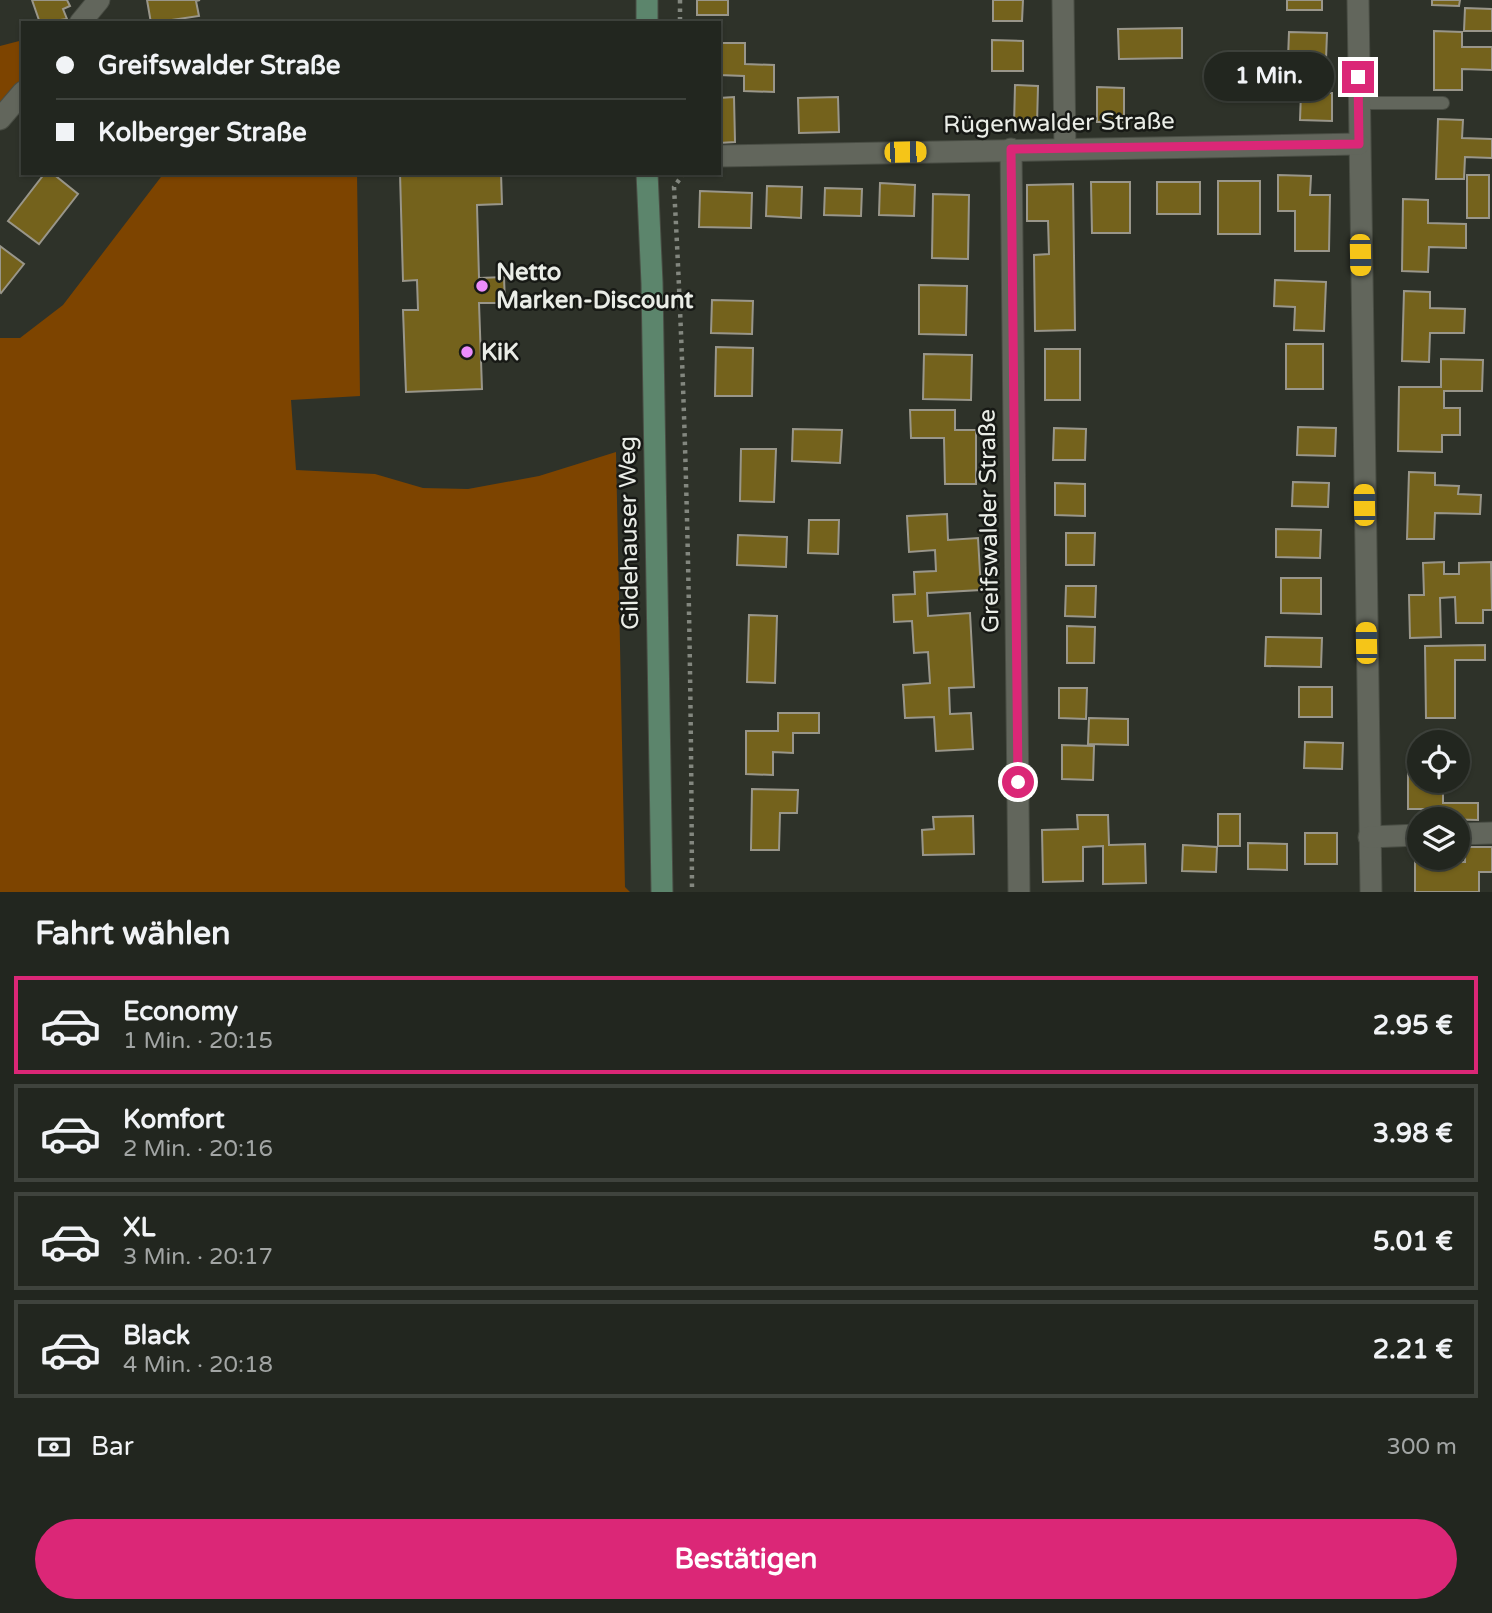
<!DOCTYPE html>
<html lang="de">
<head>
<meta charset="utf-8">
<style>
  body { margin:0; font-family:"Varela Round",sans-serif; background:#2a2e28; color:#f1f3f6; height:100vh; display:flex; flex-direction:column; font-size:26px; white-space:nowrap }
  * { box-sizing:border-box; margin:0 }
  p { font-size:23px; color:#a2a5a4 }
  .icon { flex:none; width:38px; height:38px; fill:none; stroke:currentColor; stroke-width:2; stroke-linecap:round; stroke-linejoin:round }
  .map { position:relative; height:892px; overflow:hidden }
  .drawer { display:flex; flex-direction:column; background:#22261f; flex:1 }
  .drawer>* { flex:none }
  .guide { position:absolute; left:21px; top:21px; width:700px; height:154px; border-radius:0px; box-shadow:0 2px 5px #0004,0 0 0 2px #3f433d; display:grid; align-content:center; height:154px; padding:0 35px; background:#22261f }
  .buttons { position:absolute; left:1407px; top:730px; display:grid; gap:14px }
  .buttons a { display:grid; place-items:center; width:63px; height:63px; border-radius:50%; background:#22261f; box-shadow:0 2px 5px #0004,0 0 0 2px #3f433d; font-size:35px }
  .end { position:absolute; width:32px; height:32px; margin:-16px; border:9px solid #db2777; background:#fff; box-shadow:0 0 0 4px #fff }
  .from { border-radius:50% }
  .bubble { position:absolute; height:49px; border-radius:24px; background:#22261f; box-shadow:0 2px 5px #0004,0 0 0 2px #3f433d; font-size:23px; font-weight:700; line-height:49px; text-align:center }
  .car { position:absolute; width:21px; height:42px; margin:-21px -10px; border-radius:9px; box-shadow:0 0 5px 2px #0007; background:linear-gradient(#f5c518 24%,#345 0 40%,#f5c518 0 76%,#345 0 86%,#f5c518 0) }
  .guide b { display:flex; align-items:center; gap:24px; height:66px; font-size:26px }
  .guide b+b { border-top:2px solid #3f433d }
  .guide i { width:18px; height:18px; background:#f1f3f6 }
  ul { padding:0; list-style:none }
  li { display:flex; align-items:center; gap:21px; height:98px; margin:0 14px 10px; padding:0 21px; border:4px solid #3f433d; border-radius:0px }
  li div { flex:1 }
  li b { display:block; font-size:26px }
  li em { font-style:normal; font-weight:700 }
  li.on { border-color:#db2777 }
  li>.icon { width:63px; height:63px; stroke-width:1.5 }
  h2 { padding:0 35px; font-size:32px; line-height:84px }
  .pay { display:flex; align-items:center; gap:18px; height:77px; padding:0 35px; font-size:26px }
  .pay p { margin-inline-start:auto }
  .cta { display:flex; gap:14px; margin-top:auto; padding:14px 35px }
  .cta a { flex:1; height:80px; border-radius:42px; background:#db2777; color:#fff; font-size:28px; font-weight:700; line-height:80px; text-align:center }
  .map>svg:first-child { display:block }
  .green { fill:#7d4400 }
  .building { fill:#74621c; stroke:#99968a; stroke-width:2 }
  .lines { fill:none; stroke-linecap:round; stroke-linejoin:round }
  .lane-casing { stroke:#494d44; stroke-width:14 }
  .street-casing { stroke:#494d44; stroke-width:23 }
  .secondary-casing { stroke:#494d44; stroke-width:23 }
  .path { stroke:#83877f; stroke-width:4.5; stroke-dasharray:3.5 5; stroke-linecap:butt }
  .lane { stroke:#62665c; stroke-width:12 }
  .street { stroke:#62665c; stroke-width:21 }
  .secondary { stroke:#5c856c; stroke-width:21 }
  .route { stroke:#db2777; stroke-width:9 }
  .poi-dot { fill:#ec8cfb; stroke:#171915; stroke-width:2.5 }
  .labels { text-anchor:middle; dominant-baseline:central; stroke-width:5; stroke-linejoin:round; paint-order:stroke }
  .street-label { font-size:24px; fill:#eaede7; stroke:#171915 }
  .poi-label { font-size:24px; font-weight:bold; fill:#eaede7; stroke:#171915; text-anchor:start }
</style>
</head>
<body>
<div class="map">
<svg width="1492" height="892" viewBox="0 0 1492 892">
  <rect width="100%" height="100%" fill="#2e3229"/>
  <!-- green -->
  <g class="green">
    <polygon points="23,40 23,77 0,106 0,46"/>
    <polygon points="164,173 357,173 360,396 291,400 296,470 375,474 423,488 468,489 539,476 616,452 625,887 630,892 0,892 0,338 20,338 63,305"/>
  </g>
  <!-- building -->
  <g class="building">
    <polygon points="32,0 67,0 70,6 63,9 67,19 40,23"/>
    <polygon points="147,0 200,0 196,1 199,16 151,23"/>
    <rect x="697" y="0" width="31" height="15"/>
    <polygon points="993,0 1023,0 1022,21 993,21"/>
    <rect x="1287" y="0" width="35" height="10"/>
    <polygon points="1432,0 1460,0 1459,6 1432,5"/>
    <polygon points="1465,8 1492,9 1492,31 1464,31"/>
    <polygon points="1182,28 1182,58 1119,59 1118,29"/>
    <polygon points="1434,31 1462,32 1462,47 1492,47 1492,70 1462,69 1462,90 1434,90"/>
    <polygon points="1289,32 1327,33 1326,60 1288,59"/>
    <polygon points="992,40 1023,41 1023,71 992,71"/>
    <polygon points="719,43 745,43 745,64 774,65 774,92 744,91 744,76 719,75"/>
    <polygon points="1015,85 1038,86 1037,125 1014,125"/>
    <polygon points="1097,87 1124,88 1124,122 1097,122"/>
    <polygon points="1301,93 1332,93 1332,121 1300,120"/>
    <polygon points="734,97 735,142 719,143 719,98"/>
    <polygon points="838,97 839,132 799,133 798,98"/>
    <polygon points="1438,119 1463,120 1462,138 1492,139 1492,158 1465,157 1464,179 1436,179"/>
    <polygon points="45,173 52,173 78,194 39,244 8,221"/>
    <polygon points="400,173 501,173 502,204 477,205 479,278 504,277 505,303 479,303 482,389 406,392 403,310 418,310 417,280 403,281"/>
    <polygon points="1278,175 1311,176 1310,195 1330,195 1329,251 1295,251 1295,211 1278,211"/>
    <rect x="1467" y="175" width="22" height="43"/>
    <rect x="1218" y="181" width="42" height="53"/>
    <polygon points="1091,182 1130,182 1130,233 1092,233"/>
    <rect x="1157" y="182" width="43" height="32"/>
    <polygon points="880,183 915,185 914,216 879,215"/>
    <polygon points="1073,184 1075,330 1035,331 1034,255 1049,254 1048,221 1027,221 1027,185"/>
    <polygon points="767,186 802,187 801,218 766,216"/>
    <polygon points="825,188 862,189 861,216 824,215"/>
    <polygon points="700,191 752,193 751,228 699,227"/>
    <polygon points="933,194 969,195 968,259 932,258"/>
    <polygon points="1403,199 1428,200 1428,223 1466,224 1466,248 1429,247 1428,272 1402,271"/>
    <polygon points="0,246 24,264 1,293 0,292"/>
    <polygon points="1275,280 1326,282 1324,331 1294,330 1295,307 1274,306"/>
    <polygon points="919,285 967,286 966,335 919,334"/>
    <polygon points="1404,291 1430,292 1430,308 1465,309 1464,333 1430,333 1429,362 1402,361"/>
    <polygon points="712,300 753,301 752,334 711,333"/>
    <rect x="1286" y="344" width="37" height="45"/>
    <polygon points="716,347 753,348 752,396 715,396"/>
    <rect x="1045" y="349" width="35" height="51"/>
    <polygon points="924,354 972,355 971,400 923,399"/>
    <polygon points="1441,359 1483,360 1482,391 1444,391 1444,408 1460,408 1460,435 1442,435 1442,452 1398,451 1399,387 1441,387"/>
    <polygon points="910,410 955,410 955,430 976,430 976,484 945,484 944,438 911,438"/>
    <polygon points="1298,427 1336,428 1335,456 1297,455"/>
    <polygon points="1054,428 1086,429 1085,460 1053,460"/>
    <polygon points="793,429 842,430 840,463 792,461"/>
    <polygon points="741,449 776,449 774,502 740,501"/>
    <polygon points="1409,472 1435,473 1435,485 1459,486 1458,494 1481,495 1480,514 1435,513 1434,539 1407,539"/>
    <polygon points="1293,482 1329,483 1328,507 1292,506"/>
    <polygon points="1055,483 1085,484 1085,516 1055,515"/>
    <polygon points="947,514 948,540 978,538 981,590 927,593 928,616 970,613 974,687 949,688 950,714 971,713 973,749 936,751 934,717 905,718 903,685 930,683 928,652 914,653 912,621 894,622 893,595 915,594 914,572 936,571 935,550 909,552 907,516"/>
    <polygon points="809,520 839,520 838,554 808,553"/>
    <polygon points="1276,529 1321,530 1320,558 1276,557"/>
    <polygon points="1066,533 1095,533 1094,565 1066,565"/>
    <polygon points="738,535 787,537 786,567 737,565"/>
    <polygon points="1444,562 1444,574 1459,574 1459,563 1491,562 1492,610 1483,610 1483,623 1456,623 1455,597 1440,598 1441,637 1410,638 1409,595 1424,595 1423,563"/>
    <polygon points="1281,578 1321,578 1321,614 1281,613"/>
    <polygon points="1066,586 1096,586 1095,617 1065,616"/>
    <polygon points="749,615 777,616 775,683 747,682"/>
    <polygon points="1067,626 1095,627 1094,663 1067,663"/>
    <polygon points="1266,637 1322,638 1321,667 1265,666"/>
    <polygon points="1485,645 1485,660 1455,660 1455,718 1426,718 1425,646"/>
    <rect x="1299" y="687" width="33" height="30"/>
    <polygon points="1059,688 1087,688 1086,719 1059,718"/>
    <polygon points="778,713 819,713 819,733 793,733 793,753 773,752 773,775 746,774 746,731 778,731"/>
    <polygon points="1089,718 1128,719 1128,745 1088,744"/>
    <polygon points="1305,742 1343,743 1342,769 1304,768"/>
    <polygon points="1062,745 1094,746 1093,780 1062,779"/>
    <polygon points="1408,767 1419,767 1419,780 1443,780 1443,803 1478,803 1478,820 1439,819 1439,809 1408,809"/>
    <polygon points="752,789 798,790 797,813 780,813 779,850 751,850"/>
    <rect x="1218" y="814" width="22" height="32"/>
    <polygon points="1077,815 1108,815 1109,845 1145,844 1146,883 1103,884 1103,846 1083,847 1083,881 1043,882 1042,830 1078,829"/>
    <polygon points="973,816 974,854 923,855 922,830 934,829 933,817"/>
    <rect x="1305" y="833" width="32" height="31"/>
    <polygon points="1248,843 1287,844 1287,870 1248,869"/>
    <polygon points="1183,845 1217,847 1216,872 1182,871"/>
    <polygon points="1465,847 1492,847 1492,872 1479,872 1479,892 1415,892 1415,862 1465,862"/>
  </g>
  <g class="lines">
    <!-- lane casing -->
    <g class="lane-casing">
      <polyline id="lane" points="1358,103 1443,103"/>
    </g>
    <!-- street casing -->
    <g class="street-casing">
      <g id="street">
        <polyline points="1063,0 1065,149"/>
        <polyline points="1358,0 1371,892"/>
        <polyline points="80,23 99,0"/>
        <polyline points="0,119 23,92"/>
        <polyline points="1011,149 1019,892"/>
        <polyline points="719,156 1359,144"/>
        <polyline points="1458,834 1492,833"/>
        <polyline points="1369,837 1419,835"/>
      </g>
    </g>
    <!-- secondary casing -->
    <g class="secondary-casing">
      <g id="secondary">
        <polyline points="647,23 647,0"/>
        <polyline points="647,173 652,283 662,892"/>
      </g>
    </g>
    <!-- path -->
    <g class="path">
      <polyline points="680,0 680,23"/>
      <path d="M 684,173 L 674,187 C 687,422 691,657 692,892"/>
    </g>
    <!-- lane -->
    <use href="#lane" class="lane"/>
    <!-- street -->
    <use href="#street" class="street"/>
    <!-- secondary -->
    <use href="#secondary" class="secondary"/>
  </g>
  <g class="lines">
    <!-- route -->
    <polyline class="route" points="1018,782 1011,149 1359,144 1358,77"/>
  </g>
  <!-- markers -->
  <g class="poi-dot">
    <circle cx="482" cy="286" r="7"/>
    <circle cx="467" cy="352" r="7"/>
  </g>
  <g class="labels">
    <!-- street labels -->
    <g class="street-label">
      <text transform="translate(1059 123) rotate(-1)">Rügenwalder Straße</text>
      <text transform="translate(989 521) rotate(-91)">Greifswalder Straße</text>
      <text transform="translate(629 533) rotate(-91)">Gildehauser Weg</text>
    </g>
    <!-- poi labels -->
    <g class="poi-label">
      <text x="496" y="272">Netto<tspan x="496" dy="28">Marken-Discount</tspan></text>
      <text x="481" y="352">KiK</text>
    </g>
  </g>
</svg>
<div class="buttons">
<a><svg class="icon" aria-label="locate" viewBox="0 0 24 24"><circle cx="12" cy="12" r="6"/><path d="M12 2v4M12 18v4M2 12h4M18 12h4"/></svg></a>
<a><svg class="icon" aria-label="layers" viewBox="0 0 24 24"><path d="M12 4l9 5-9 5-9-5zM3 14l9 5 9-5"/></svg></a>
</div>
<i class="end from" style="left:1018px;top:782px"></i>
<i class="end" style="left:1358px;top:77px"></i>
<div class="bubble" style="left:1204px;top:52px;width:130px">1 Min.</div>
<i class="car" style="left:905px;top:152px;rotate:89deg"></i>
<i class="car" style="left:1360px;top:255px;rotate:179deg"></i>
<i class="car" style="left:1364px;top:505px;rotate:359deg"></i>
<i class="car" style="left:1366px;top:643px;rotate:359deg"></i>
<div class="guide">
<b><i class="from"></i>Greifswalder Straße</b>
<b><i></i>Kolberger Straße</b>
</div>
</div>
<section class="drawer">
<h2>Fahrt wählen</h2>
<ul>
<li class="on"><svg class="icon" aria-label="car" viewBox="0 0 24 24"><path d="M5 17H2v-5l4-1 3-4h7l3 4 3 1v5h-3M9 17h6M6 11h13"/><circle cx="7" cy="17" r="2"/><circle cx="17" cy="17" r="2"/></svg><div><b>Economy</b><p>1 Min. · 20:15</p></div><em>2.95 €</em></li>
<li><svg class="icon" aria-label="car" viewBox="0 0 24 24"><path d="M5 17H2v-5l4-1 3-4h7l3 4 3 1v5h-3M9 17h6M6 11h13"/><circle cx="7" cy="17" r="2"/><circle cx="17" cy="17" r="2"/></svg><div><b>Komfort</b><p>2 Min. · 20:16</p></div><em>3.98 €</em></li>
<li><svg class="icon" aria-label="car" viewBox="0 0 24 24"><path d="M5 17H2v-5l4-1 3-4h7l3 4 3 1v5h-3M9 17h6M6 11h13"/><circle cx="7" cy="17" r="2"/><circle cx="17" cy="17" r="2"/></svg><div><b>XL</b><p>3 Min. · 20:17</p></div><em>5.01 €</em></li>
<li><svg class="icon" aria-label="car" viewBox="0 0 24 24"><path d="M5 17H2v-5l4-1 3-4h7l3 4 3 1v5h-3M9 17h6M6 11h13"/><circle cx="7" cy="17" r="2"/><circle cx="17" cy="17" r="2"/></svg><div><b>Black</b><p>4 Min. · 20:18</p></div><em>2.21 €</em></li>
</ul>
<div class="pay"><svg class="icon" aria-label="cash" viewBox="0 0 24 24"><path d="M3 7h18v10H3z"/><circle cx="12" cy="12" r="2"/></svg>Bar<p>300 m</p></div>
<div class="cta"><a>Bestätigen</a></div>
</section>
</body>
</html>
